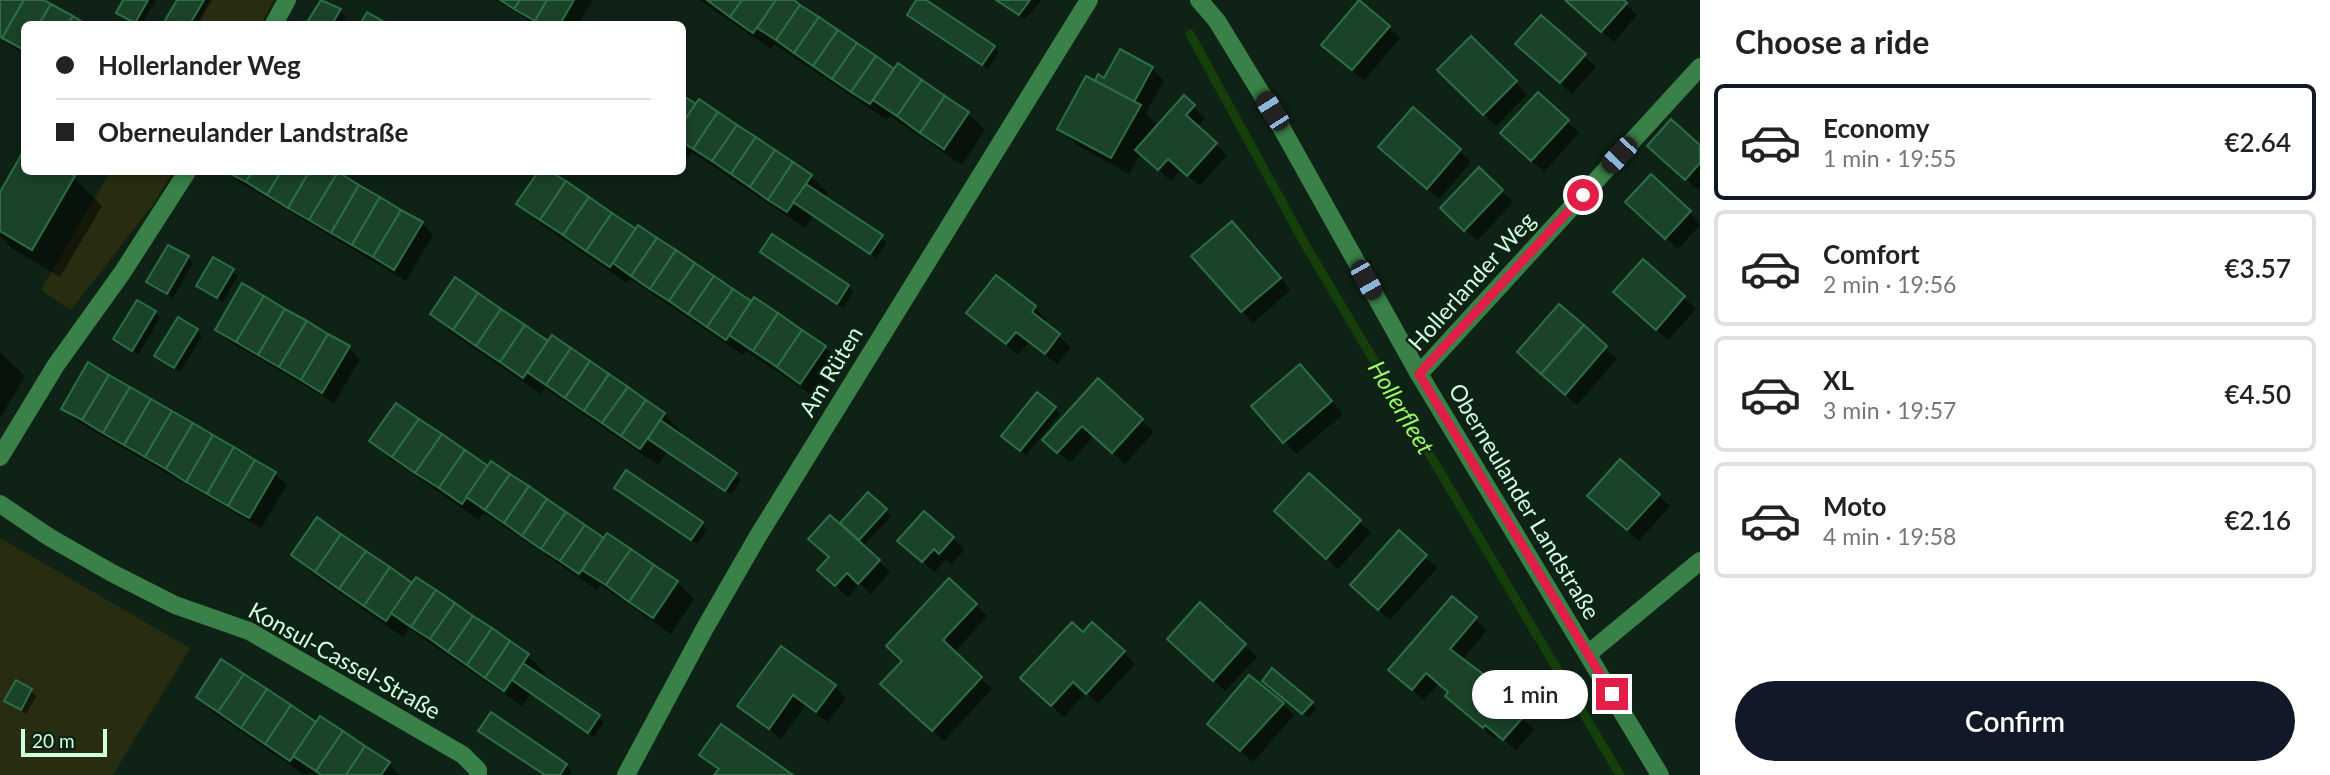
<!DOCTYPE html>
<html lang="en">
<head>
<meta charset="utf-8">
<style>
  body { margin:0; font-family:Lato,sans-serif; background:#f2f2f2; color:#222; height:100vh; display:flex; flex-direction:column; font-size:26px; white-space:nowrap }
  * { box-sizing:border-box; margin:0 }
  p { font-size:23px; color:#767676 }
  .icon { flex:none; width:38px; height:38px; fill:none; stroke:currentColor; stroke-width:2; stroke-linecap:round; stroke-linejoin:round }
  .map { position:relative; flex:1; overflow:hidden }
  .sheet { display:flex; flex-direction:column; background:#fff; width:630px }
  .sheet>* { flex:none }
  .banner { position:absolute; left:21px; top:21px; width:665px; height:154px; border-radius:10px; box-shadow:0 4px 10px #0003; display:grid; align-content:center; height:154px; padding:0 35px; background:#fff }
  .scale { position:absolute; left:21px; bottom:18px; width:86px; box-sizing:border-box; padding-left:7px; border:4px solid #cfffdd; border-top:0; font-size:19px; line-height:24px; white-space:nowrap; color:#cfffdd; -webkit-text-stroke:5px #0e2215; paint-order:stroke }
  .end { position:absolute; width:32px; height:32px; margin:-16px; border:9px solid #e11d48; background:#fff; box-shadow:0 0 0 4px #fff }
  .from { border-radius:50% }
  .bubble { position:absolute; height:49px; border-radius:24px; background:#fff; box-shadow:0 4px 10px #0003; font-size:23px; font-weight:600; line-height:49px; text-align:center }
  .car { position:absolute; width:21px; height:42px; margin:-21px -10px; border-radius:9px; box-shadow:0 0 5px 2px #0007; background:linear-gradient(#222 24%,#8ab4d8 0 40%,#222 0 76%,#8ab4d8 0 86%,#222 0) }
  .banner b { display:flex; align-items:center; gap:24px; height:66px; font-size:26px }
  .banner b+b { border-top:2px solid #e0e0e0 }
  .banner i { width:18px; height:18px; background:#222 }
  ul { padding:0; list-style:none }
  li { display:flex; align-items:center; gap:21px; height:116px; margin:0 14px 10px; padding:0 21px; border:4px solid #e0e0e0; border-radius:10px }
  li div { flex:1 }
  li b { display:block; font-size:26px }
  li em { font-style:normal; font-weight:600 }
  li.current { border-color:#111827 }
  li>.icon { width:63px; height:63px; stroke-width:1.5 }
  h2 { padding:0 35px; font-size:32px; line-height:84px }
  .cta { display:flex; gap:14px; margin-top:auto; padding:14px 35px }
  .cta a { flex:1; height:80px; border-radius:42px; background:#111827; color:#fff; font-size:28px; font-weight:600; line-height:80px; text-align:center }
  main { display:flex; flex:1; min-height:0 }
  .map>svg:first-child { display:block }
  .green { fill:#282c11 }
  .shadow { fill:#0007 }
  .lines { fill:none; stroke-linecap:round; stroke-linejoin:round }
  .stream { stroke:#143f0a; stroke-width:9 }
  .building { fill:#1a4329; stroke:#2c6f45; stroke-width:2 }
  .minor { stroke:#398148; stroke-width:18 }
  .route { stroke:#e11d48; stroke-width:9 }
  .labels { text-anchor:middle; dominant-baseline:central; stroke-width:5; stroke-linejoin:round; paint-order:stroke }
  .street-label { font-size:23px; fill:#cfffdd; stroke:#0e2215 }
  .water-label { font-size:24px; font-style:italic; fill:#98fe5e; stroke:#0e2215 }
</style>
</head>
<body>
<main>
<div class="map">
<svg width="1700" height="775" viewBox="0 0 1700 775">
  <rect width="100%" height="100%" fill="#0e2215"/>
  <!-- green -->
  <g class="green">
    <polygon points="210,0 274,0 261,24 196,24"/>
    <polygon points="110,172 173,172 154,203 71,310 41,290"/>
    <polygon points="0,538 190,648 113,775 0,775"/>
  </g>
  <!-- shadow -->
  <g class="shadow">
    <polygon points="0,0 41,0 83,24 24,24 24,54 0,39"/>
    <polygon points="125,0 156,0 142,24 135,24 118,12"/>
    <polygon points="179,0 212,0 198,24 165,24"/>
    <polygon points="323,0 346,16 341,24 308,24"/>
    <polygon points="495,0 593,0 578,24 536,24"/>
    <polygon points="699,0 791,0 895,71 968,113 985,130 962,165 890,116 887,120 774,44 771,49"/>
    <polygon points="919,0 923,0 993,47 999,52 988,69 914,20"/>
    <polygon points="996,0 1042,0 1025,19"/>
    <polygon points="1567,0 1621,0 1637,15 1614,42"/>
    <polygon points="1541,17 1596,67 1572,94 1529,55"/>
    <polygon points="1389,27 1400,38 1364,81 1335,56"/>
    <polygon points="1471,38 1527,94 1496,126 1440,70"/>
    <polygon points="1152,69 1164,80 1146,113 1156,124 1152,132 1184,98 1205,118 1197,127 1227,155 1200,186 1180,170 1171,181 1140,153 1129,174 1077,145 1060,129 1096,83"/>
    <polygon points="1538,94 1579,133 1544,172 1514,144"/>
    <polygon points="682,97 811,176 828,193 824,198 887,242 876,258 813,216 805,228 692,152 689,157 682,153"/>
    <polygon points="1413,110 1471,162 1439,199 1392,158"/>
    <polygon points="1700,147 1700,187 1698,190 1661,157"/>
    <polygon points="24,153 24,172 63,172 74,178 102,206 60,277 13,249 0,236 0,196"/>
    <polygon points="1480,170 1513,202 1477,241 1443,208"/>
    <polygon points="228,172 333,172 422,223 433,235 406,281 238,181"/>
    <polygon points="540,172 548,172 636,232 639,227 752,304 825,347 842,364 818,399 746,351 743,355 630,279 627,283 536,221 519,204"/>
    <polygon points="1690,212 1700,225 1678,249 1639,213"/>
    <polygon points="1243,234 1291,290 1253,323 1194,256"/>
    <polygon points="762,252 848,287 853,292 843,308"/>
    <polygon points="188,258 193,263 173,298 148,282"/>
    <polygon points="1643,261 1696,309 1668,340 1627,304"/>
    <polygon points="232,270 238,276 223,302 199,286"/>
    <polygon points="1559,306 1617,359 1577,405 1530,363"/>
    <polygon points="1035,308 1046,319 1043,323 1071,347 1057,364 1029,342 1018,355 968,313"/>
    <polygon points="155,312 160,318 138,355 115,339"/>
    <polygon points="432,314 549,344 553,338 664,414 681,431 679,435 741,480 731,495 667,452 658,465 545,388 541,394 449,331"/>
    <polygon points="217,329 348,348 360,359 334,403 229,341"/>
    <polygon points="197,331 202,336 180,372 156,356"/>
    <polygon points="0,352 25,376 0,418"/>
    <polygon points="1311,377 1343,414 1296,454 1253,406"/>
    <polygon points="1098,380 1154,432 1125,464 1094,436 1070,463 1056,451"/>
    <polygon points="63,408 275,474 287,485 261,528 75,420"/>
    <polygon points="1054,408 1060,414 1026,455 1009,441"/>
    <polygon points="372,441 488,468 677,582 694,599 671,634 600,585 597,590 484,513 479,520 389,458"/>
    <polygon points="622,493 702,524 707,529 697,544"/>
    <polygon points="868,494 891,516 865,544 845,526 845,530 890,572 871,594 860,584 848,597 831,582 831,558 840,526"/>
    <polygon points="1658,495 1670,506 1639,541 1601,507"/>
    <polygon points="1359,522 1371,533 1338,569 1288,523"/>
    <polygon points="1399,533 1437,568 1390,620 1364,597"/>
    <polygon points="953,538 964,550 952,564 946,559 935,572 911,552"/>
    <polygon points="293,555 413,585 417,579 528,656 545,673 542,678 604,722 594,737 531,693 522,706 504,694 514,680 511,677 501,692 409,629 403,637 310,572"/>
    <polygon points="1452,599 1487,630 1462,660 1511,698 1522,709 1518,714 1534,729 1516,751 1498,735 1495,739 1459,708 1447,696 1450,693 1439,683 1424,700 1402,681"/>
    <polygon points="976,605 987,616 954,653 992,689 944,741 883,684"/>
    <polygon points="1200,605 1257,657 1225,691 1181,650"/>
    <polygon points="1083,635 1123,652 1135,664 1098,704 1086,692 1064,717 1034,690"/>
    <polygon points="16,682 37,696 26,714 6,700"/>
    <polygon points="834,686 846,698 828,722 805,706 781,739 739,706"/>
    <polygon points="1269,686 1311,703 1317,708 1309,718"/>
    <polygon points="198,697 389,764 400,775 315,775 311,772 305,775 215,714"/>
    <polygon points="1282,704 1294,715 1253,762 1221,735"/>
    <polygon points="486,736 566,765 572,771 569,775 544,775"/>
  </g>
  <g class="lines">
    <!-- stream -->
    <polyline class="stream" points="1190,34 1306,246 1620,775"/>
  </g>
  <!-- building -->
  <g class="building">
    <polygon points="0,0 24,0 2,38 0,36"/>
    <polygon points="24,0 44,0 51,4 39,24 24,24 24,50 2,38"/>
    <polygon points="123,0 148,0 135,23 116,13"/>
    <polygon points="177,0 204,0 190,24 163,24"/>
    <polygon points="321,0 341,9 332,24 306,24"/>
    <polygon points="500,0 520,0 514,9"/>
    <polygon points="520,0 547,0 535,21 514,9"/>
    <polygon points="547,0 574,0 560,24 541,24 535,21"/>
    <polygon points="707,0 742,0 730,17"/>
    <polygon points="742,0 776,0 753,33 730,17"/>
    <polygon points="776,0 794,0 800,5 776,40 757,28"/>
    <polygon points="916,0 926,0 995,46 982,65 907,15"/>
    <polygon points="996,0 1030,0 1019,15"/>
    <polygon points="1359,0 1390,26 1352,70 1321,45"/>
    <polygon points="1565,0 1624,0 1627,3 1601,32"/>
    <polygon points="51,4 73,16 68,24 39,24"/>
    <polygon points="800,5 819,17 794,53 776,40"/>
    <polygon points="367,12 386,23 385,24 360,24"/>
    <polygon points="1541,15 1586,54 1560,83 1515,44"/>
    <polygon points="73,16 86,24 68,24"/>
    <polygon points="819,17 838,30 813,66 794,53"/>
    <polygon points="838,30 857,43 832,79 813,66"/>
    <polygon points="1471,36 1517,81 1483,115 1437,70"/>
    <polygon points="857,43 876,56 851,92 832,79"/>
    <polygon points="1120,49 1153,67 1134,102 1095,81 1098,74 1104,78"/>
    <polygon points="876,56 894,69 870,104 851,92"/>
    <polygon points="898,63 922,80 897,116 873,100"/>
    <polygon points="1086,76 1141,105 1111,158 1057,129"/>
    <polygon points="922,80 945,96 920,133 897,116"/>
    <polygon points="1538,92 1569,120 1531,161 1500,133"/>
    <polygon points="682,95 696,104 682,124"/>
    <polygon points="1184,95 1195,105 1186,115 1217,143 1187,176 1168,159 1158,170 1135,150"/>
    <polygon points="945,96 969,112 944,149 920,133"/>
    <polygon points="699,99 718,112 693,149 682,142 682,124"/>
    <polygon points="1413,107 1461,149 1427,189 1378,147"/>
    <polygon points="718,112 737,125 712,161 693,149"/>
    <polygon points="1671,119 1700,145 1700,163 1685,180 1647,146"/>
    <polygon points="737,125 756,137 731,174 712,161"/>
    <polygon points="756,137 775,150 750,187 731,174"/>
    <polygon points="24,150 24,172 67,172 75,176 32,250 0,231 0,192"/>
    <polygon points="775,150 793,162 768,200 750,187"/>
    <polygon points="793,162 812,175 787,212 768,200"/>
    <polygon points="1479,167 1503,190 1464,231 1440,208"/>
    <polygon points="227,172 252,172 246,182"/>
    <polygon points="252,172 281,172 267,195 246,182"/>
    <polygon points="281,172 309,172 288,208 267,195"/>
    <polygon points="309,172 338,172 309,220 288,208"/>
    <polygon points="338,172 359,185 331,233 309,220"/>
    <polygon points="538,172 551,172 566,181 540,220 516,204"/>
    <polygon points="1651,174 1691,211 1665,239 1625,202"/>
    <polygon points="566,181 589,197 563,235 540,220"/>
    <polygon points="806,184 883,235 870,254 793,202"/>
    <polygon points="359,185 380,197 352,245 331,233"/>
    <polygon points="380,197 401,210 373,257 352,245"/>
    <polygon points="589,197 612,213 586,251 563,235"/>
    <polygon points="401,210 423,222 394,270 373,257"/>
    <polygon points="612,213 636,229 610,267 586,251"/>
    <polygon points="1232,221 1281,278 1241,312 1191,256"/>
    <polygon points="638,225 657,238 631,276 613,263"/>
    <polygon points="772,234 849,285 837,304 760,252"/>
    <polygon points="657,238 676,250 650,289 631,276"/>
    <polygon points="168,245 189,256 167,294 146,282"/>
    <polygon points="676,250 695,263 669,301 650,289"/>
    <polygon points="213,257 234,269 217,298 196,286"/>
    <polygon points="1643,259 1685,296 1656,330 1613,292"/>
    <polygon points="695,263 714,276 688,314 669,301"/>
    <polygon points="996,275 1036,306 1032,312 1060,334 1045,354 1016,332 1006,344 966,313"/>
    <polygon points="714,276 733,289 707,327 688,314"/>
    <polygon points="455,277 478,293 453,330 430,314"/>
    <polygon points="242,283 264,296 236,342 215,330"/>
    <polygon points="733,289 751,301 726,340 707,327"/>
    <polygon points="478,293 501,309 476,346 453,330"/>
    <polygon points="264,296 285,309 258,355 236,342"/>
    <polygon points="754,297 778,313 753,351 729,335"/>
    <polygon points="137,300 156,311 132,351 113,339"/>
    <polygon points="1559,304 1584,325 1541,374 1517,352"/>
    <polygon points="285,309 307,321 279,367 258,355"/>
    <polygon points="501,309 525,325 500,362 476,346"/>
    <polygon points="778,313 802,330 777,367 753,351"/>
    <polygon points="178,317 198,329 174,368 154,356"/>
    <polygon points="307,321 328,334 301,380 279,367"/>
    <polygon points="525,325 548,341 523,378 500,362"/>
    <polygon points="1584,325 1607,346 1565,395 1541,374"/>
    <polygon points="802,330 826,346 800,384 777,367"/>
    <polygon points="328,334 350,346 322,393 301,380"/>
    <polygon points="552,335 571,348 546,385 527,372"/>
    <polygon points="571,348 590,361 565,398 546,385"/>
    <polygon points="590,361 609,374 584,411 565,398"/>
    <polygon points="88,362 109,375 82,420 61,409"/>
    <polygon points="1300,364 1332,401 1283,443 1251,406"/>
    <polygon points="609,374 628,387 602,423 584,411"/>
    <polygon points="109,375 130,387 103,433 82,420"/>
    <polygon points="1098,378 1143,419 1112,453 1082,426 1057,453 1042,440"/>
    <polygon points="130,387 151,399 124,445 103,433"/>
    <polygon points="628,387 646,400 621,436 602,423"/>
    <polygon points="1037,392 1056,407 1020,451 1001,436"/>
    <polygon points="151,399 172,411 145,457 124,445"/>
    <polygon points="646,400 665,413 640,449 621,436"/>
    <polygon points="396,403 419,419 392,457 369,441"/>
    <polygon points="172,411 193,423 166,469 145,457"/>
    <polygon points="419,419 442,434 415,473 392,457"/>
    <polygon points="660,420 737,473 725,491 648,439"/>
    <polygon points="193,423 213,435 186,482 166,469"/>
    <polygon points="442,434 465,450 439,488 415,473"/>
    <polygon points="213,435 234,447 207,494 186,482"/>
    <polygon points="234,447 255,460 228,506 207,494"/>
    <polygon points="465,450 488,466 462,504 439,488"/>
    <polygon points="1620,459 1660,494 1627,530 1587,496"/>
    <polygon points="255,460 276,472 249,518 228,506"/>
    <polygon points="491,461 510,474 485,510 466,497"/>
    <polygon points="626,470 703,522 691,540 614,488"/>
    <polygon points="1309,473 1361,520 1326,559 1274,511"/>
    <polygon points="510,474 529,486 504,523 485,510"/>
    <polygon points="529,486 547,499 522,536 504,523"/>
    <polygon points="868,492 887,509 859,540 840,523"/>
    <polygon points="547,499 566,512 541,549 522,536"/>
    <polygon points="924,511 954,537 939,554 934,549 922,562 897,541"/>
    <polygon points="566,512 585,525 560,561 541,549"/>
    <polygon points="830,515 880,560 858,584 847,573 835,586 817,570 829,557 808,539"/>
    <polygon points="317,517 341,534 315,572 291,555"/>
    <polygon points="585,525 604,538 579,574 560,561"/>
    <polygon points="1399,530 1427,555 1378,610 1350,585"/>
    <polygon points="607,533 631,549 606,585 582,570"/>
    <polygon points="341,534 366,551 339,589 315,572"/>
    <polygon points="631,549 654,565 629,602 606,585"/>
    <polygon points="366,551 390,567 364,606 339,589"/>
    <polygon points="654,565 678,581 653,618 629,602"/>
    <polygon points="390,567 412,583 386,621 364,606"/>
    <polygon points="416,577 436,590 411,627 391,613"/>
    <polygon points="949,578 977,604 943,640 982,677 932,731 880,684 902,661 886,646"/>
    <polygon points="436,590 455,603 430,639 411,627"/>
    <polygon points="1452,596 1477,617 1450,649 1512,696 1507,702 1524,716 1503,740 1485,725 1483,728 1445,696 1448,692 1426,673 1412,690 1388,670"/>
    <polygon points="1200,602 1246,644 1213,681 1167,639"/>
    <polygon points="455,603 473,616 448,652 430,639"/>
    <polygon points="473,616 492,628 467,665 448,652"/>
    <polygon points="1072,622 1083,632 1092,622 1125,651 1086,694 1073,682 1051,706 1020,678"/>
    <polygon points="492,628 510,641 485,678 467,665"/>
    <polygon points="510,641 529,654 504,691 485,678"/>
    <polygon points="781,646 836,685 816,712 793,695 769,729 737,706"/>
    <polygon points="221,659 244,674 218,712 196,697"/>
    <polygon points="523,663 600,715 588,733 512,680"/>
    <polygon points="1272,668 1313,702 1302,714 1262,681"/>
    <polygon points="244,674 267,689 241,728 218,712"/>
    <polygon points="1249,675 1284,703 1240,751 1207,724"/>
    <polygon points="16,680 32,689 21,710 4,701"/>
    <polygon points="267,689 291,705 265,744 241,728"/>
    <polygon points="291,705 316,722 290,761 265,744"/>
    <polygon points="491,712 567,764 560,775 545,775 478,731"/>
    <polygon points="320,716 343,731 316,771 293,756"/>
    <polygon points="721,724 793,775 714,775 719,769 699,755"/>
    <polygon points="343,731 365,746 346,775 321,775 316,771"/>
    <polygon points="365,746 390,762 381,775 346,775"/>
  </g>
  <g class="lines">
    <!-- minor -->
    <g class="minor">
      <polyline points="1199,0 1217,21 1272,111 1419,374 1660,775"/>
      <polyline points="274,24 287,0"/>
      <polyline points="1419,374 1700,67"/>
      <polyline points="0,457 56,365 122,273 187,172"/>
      <polyline points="0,504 49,537 112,573 175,605 249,631 463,755 478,770 478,775"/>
      <polyline points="1588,654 1700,561"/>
      <polyline points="626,775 705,628 758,536 1089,0"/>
    </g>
  </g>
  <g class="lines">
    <!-- route -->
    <polyline class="route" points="1583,195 1419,374 1612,694"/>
  </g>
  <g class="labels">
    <!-- street labels -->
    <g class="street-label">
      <text transform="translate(1471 281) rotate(-48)">Hollerlander Weg</text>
      <text transform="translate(830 371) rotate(-59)">Am Rüten</text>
      <text transform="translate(1525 501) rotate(59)">Oberneulander Landstraße</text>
      <text transform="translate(345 660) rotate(29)">Konsul-Cassel-Straße</text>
    </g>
    <!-- water labels -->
    <g class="water-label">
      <text transform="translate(1402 407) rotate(59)">Hollerfleet</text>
    </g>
  </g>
</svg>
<div class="scale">20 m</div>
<i class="end from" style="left:1583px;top:195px"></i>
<i class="end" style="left:1612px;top:694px"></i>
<div class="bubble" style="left:1472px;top:670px;width:116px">1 min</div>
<i class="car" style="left:1272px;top:111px;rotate:328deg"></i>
<i class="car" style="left:1619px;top:155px;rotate:223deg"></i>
<i class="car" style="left:1366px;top:280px;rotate:151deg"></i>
<div class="banner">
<b><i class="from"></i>Hollerlander Weg</b>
<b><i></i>Oberneulander Landstraße</b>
</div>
</div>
<section class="sheet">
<h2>Choose a ride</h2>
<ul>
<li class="current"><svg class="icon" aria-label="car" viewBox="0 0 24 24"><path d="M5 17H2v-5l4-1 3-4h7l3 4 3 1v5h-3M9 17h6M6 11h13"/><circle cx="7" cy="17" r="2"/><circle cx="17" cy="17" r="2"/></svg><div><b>Economy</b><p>1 min · 19:55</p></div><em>€2.64</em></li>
<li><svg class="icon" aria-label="car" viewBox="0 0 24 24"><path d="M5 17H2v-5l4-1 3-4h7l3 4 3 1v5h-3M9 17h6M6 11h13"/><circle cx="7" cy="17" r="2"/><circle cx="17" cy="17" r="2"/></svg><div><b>Comfort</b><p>2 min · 19:56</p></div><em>€3.57</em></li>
<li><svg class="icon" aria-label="car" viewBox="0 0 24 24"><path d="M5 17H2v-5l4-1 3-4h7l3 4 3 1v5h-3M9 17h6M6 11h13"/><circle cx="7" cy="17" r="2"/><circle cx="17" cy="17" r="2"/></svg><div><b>XL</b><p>3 min · 19:57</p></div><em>€4.50</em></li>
<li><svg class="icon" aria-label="car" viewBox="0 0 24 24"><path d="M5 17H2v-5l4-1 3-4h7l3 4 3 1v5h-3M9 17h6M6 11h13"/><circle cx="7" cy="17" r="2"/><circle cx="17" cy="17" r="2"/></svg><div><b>Moto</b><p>4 min · 19:58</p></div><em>€2.16</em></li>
</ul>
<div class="cta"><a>Confirm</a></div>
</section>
</main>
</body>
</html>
